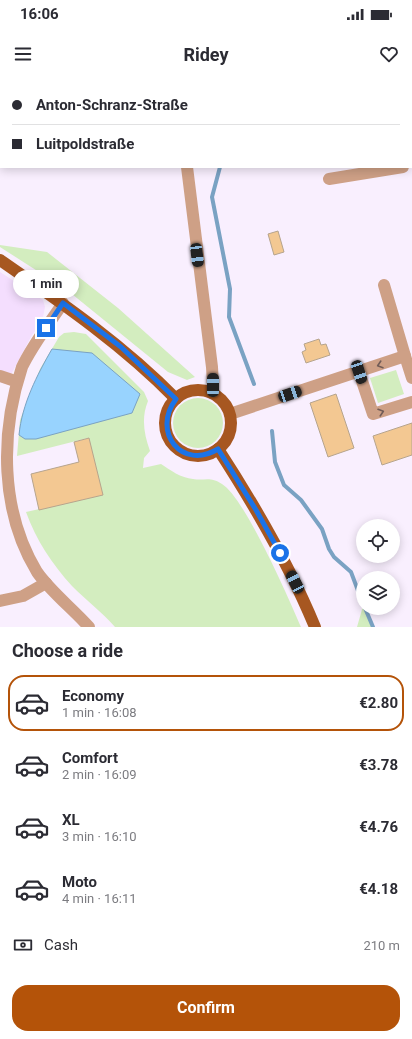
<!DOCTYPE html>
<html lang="en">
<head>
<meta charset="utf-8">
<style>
  body { margin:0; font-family:Roboto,sans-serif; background:#f7f7f7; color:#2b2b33; height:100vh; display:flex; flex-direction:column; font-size:15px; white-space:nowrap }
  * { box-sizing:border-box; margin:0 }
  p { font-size:13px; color:#7c7c81 }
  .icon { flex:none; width:22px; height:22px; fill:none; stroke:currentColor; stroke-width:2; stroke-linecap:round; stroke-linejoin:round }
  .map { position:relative; height:547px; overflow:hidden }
  .drawer { display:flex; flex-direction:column; background:#fff; flex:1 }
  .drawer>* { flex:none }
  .banner { position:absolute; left:0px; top:0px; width:412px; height:88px; box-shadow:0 2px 10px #0003; display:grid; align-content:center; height:88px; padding:0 12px; background:#fff }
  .fabs { position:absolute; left:356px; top:439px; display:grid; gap:8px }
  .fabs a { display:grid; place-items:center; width:44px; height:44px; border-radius:50%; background:#fff; box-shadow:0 2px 10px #0003; font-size:20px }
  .end { position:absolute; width:18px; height:18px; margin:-9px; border:5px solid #1a73e8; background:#fff; box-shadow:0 0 0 2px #fff }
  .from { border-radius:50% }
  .bubble { position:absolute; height:28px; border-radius:14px; background:#fff; box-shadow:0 2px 10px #0003; font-size:13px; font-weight:700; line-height:28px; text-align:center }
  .car { position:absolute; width:12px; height:24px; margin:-12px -6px; border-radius:5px; box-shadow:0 0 3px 1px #0007; background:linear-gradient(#222 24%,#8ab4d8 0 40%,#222 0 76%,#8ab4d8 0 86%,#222 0) }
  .banner b { display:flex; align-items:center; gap:14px; height:38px; font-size:15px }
  .banner b+b { border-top:1px solid #e1e1e2 }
  .banner i { width:10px; height:10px; background:#2b2b33 }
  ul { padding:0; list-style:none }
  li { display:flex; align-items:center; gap:12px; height:56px; margin:0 8px 6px; padding:0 4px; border:2px solid transparent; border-radius:16px }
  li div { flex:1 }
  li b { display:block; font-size:15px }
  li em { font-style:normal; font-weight:700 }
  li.active { border-color:#b45309 }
  li>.icon { width:36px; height:36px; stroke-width:1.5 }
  h2 { padding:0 12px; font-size:18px; line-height:48px }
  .pay { display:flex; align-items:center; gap:10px; height:44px; padding:0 12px; font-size:15px }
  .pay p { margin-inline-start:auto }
  .button { display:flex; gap:8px; margin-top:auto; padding:8px 12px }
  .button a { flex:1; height:46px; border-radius:16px; background:#b45309; color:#fff; font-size:16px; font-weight:700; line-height:46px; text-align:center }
  .status { display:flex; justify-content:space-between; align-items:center; height:28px; padding:0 20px; background:#fff; direction:ltr }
  .status svg { height:11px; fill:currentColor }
  header { display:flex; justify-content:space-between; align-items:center; height:52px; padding:0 12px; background:#fff; font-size:18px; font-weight:700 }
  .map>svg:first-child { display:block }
  .built { fill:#f4defe }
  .green { fill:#d3edbf }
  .water { fill:#98d3fe; stroke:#7aa2c3 }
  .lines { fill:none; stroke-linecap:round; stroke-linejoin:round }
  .stream { stroke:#7aa2c3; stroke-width:4 }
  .building { fill:#f3c892; stroke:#b6a48d }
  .minor { stroke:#cea086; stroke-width:12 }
  .major { stroke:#a75721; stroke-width:12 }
  .oneway { stroke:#725c57 }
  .route { stroke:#1a73e8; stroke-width:5 }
</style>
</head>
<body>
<div class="status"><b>16:06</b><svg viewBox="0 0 49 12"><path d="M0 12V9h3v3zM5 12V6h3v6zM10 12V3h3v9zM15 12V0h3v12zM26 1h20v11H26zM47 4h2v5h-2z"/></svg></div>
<header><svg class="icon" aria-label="menu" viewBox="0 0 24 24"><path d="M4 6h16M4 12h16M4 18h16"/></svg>Ridey<svg class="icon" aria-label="heart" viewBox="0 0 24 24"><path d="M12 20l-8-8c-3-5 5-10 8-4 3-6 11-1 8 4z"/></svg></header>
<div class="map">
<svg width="412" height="547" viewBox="0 0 412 547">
  <rect width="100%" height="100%" fill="#f9effe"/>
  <!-- built -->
  <polygon class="built" points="0,192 43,220 45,227 42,242 32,255 6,304 0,302"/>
  <!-- green -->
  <g class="green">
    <polygon points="0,165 47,172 118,228 195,297 187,300 168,292 67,210 0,167"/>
    <path d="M 74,252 L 86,254 L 144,312 L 148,321 C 141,338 144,354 150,371 L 144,378 L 143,388 L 161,384 C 170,390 181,398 193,399 C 205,401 210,396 222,404 C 245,418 289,519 301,547 L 115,547 C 102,532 86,520 72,506 C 52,484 36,460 26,432 L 102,415 L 88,358 L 17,376 L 20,340 L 40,289 L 59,257 L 64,253 Z"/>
    <polygon points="396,290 404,314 378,323 370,298"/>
    <circle cx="198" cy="343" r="25"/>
    <polygon points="363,526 365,528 373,547 357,547"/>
  </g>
  <!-- water -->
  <path class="water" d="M 52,269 L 92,273 L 140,314 L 132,333 L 36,359 L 25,359 L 19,355 C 22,324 37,295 52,269 Z"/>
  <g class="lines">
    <!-- stream -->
    <g class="stream">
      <polyline points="203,0 203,1"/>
      <polyline points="220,87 212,117 230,209 229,237 254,304"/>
      <polyline points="272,351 275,382 284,405 301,420 322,449 329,469 334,477 351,492 363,524"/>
      <polyline points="365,528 373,547"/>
    </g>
  </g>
  <!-- building -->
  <g class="building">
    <polygon points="278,151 284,172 274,175 268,154"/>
    <polygon points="319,259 321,265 326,264 330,275 306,283 302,272 306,270 304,264"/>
    <polygon points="336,314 354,368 328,377 310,323"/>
    <polygon points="412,343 412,375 382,385 373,356"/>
    <polygon points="89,358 103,415 39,430 31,394 79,382 74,362"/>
  </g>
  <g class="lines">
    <!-- minor -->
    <g class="minor">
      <polyline points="176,0 176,1"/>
      <polyline points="368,0 368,1"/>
      <polyline points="411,62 412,63"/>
      <polyline points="187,87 212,287 213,305 211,313"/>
      <polyline points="329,99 403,87"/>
      <polyline points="384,205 405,276"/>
      <path d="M 63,223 C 49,244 33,264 22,287 C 0,353 0,431 37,492 C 51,512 72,528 89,547"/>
      <polyline points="359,292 373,334 412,322"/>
      <polyline points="0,296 15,301"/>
      <polyline points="230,334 405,276 412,298"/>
      <polyline points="0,521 23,516 46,503"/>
    </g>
    <!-- major -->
    <g class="major">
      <path d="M 0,180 C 62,223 123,265 176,319"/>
      <circle cx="198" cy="343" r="33"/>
      <path d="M 218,369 C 255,426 289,484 315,547"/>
    </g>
  </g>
  <!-- one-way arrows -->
  <defs><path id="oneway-chevron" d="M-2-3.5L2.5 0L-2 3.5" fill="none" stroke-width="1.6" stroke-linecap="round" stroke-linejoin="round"/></defs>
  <g class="oneway">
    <use href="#oneway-chevron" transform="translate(380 285) rotate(162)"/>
    <use href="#oneway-chevron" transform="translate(381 332) rotate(-18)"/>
  </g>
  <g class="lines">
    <!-- route -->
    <path class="route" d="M 46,248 L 63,223 L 121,267 L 176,319 C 151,352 182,391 218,369 L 256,430 L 280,473"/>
  </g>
</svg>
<div class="fabs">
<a><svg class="icon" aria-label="locate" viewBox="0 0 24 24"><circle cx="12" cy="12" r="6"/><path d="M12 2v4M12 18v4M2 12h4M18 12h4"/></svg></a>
<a><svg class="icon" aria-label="layers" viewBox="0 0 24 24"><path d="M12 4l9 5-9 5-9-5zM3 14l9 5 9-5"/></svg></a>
</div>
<i class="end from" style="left:280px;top:473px"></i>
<i class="end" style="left:46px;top:248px"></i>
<div class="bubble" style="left:13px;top:190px;width:66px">1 min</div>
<i class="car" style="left:197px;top:175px;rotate:173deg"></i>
<i class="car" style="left:359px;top:292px;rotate:162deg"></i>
<i class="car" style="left:213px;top:305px;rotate:0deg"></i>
<i class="car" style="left:290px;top:314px;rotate:71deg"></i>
<i class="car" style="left:295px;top:502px;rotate:333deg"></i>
<div class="banner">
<b><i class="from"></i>Anton-Schranz-Straße</b>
<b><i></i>Luitpoldstraße</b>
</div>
</div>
<section class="drawer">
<h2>Choose a ride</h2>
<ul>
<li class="active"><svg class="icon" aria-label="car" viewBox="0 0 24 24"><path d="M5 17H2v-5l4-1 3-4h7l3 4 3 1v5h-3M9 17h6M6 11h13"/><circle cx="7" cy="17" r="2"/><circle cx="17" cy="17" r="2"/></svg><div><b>Economy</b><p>1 min · 16:08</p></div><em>€2.80</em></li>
<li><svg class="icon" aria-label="car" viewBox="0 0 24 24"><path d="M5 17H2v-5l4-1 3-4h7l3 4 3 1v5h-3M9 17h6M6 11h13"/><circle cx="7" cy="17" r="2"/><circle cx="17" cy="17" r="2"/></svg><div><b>Comfort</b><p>2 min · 16:09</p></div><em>€3.78</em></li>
<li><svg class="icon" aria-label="car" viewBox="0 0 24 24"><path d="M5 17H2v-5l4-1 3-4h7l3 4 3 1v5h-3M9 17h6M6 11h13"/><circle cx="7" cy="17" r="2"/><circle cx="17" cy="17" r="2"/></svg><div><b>XL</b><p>3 min · 16:10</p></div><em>€4.76</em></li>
<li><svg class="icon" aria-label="car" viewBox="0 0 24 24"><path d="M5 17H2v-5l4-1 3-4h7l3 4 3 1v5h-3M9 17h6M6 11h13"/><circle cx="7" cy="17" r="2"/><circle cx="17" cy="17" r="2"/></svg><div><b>Moto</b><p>4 min · 16:11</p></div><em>€4.18</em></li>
</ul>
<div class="pay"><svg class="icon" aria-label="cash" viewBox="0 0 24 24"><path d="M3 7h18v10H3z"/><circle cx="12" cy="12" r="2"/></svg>Cash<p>210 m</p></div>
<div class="button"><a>Confirm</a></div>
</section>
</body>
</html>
